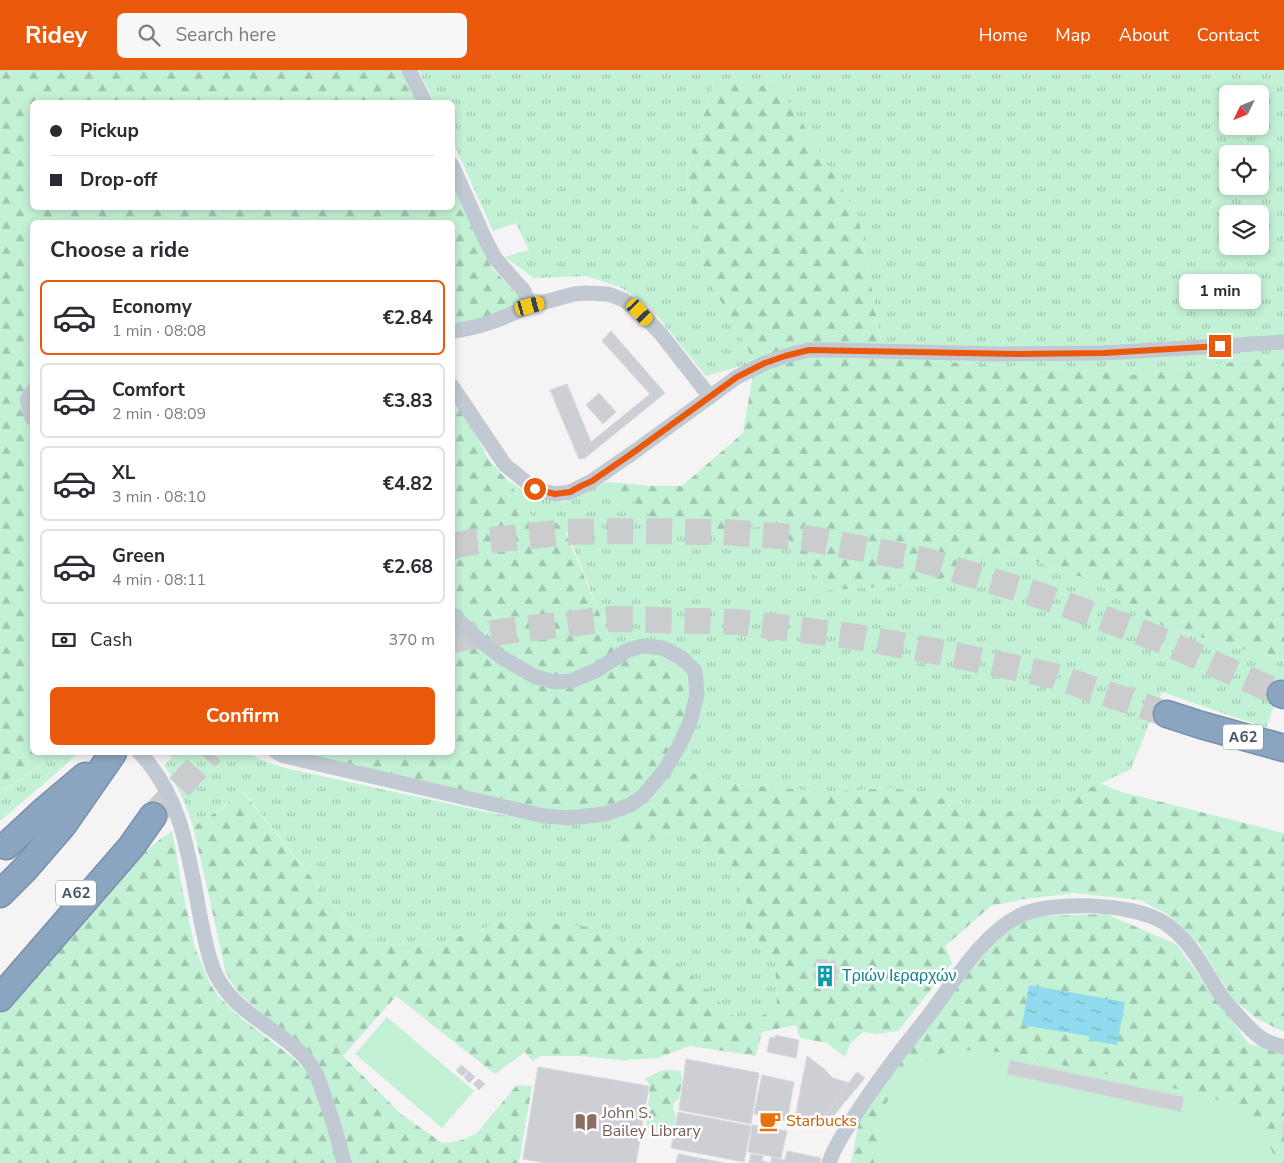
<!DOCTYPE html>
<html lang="en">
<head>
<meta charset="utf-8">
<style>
  body { margin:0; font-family:"Nunito Sans",sans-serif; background:#f7f7f7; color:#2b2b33; height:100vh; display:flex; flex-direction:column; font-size:19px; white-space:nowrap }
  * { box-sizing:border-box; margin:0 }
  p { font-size:16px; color:#7c7c81 }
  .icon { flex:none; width:28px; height:28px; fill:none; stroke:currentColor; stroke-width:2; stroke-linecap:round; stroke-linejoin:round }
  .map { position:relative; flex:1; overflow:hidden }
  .details { position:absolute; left:30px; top:150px; width:425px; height:535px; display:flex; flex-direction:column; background:#fff; border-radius:8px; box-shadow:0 2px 8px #0003 }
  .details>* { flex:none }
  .top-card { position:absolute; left:30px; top:30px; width:425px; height:110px; border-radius:8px; box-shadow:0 2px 8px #0003; display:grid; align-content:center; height:110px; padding:0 20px; background:#fff }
  .needle { width:32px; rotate:227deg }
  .fabs { position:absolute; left:1219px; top:15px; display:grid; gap:10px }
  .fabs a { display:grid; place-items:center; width:50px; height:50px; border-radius:8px; background:#fff; box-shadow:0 2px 8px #0003; font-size:25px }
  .end { position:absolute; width:22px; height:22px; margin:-11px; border:6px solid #ea580c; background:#fff; box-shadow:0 0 0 2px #fff }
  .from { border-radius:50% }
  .bubble { position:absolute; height:35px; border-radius:8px; background:#fff; box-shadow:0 2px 8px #0003; font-size:16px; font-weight:700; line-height:35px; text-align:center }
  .car { position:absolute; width:15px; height:30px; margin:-15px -8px; border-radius:6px; box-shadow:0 0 4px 1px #0007; background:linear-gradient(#f5c518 24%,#345 0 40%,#f5c518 0 76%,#345 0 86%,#f5c518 0) }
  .top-card b { display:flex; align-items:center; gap:18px; height:48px; font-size:19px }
  .top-card b+b { border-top:1px solid #e1e1e2 }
  .top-card i { width:12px; height:12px; background:#2b2b33 }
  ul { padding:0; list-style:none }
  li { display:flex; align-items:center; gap:15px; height:75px; margin:0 10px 8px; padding:0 10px; border:2px solid #e1e1e2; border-radius:8px }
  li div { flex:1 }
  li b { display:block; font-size:19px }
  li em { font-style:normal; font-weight:700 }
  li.active { border-color:#ea580c }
  li>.icon { width:45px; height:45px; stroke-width:1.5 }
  h2 { padding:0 20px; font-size:22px; line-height:60px }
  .pay { display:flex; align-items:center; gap:12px; height:55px; padding:0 20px; font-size:19px }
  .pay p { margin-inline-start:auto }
  .primary-button { display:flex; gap:10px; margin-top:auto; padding:10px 20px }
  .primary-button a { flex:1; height:58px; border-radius:8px; background:#ea580c; color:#fff; font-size:20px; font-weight:700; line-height:58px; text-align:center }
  header { display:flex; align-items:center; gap:30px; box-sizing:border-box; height:70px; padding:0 25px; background:#ea580c; color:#fff }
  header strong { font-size:24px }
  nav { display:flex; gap:28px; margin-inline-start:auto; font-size:18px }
  .search { width:350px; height:45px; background:#f7f7f7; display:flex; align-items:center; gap:12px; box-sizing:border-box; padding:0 18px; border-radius:8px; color:#7c7c81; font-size:19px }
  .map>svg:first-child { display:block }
  .grass { fill:url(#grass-tufts); fill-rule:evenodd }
  .forest { fill:url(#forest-firs) }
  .pitch { fill:#c3f1d5 }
  .water { fill:url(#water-ripples) }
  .building { fill:#cdcfd5; stroke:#d7d9de }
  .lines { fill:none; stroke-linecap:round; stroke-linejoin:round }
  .motorway-tunnel { stroke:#caccce; stroke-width:26; stroke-dasharray:26 13; stroke-linecap:butt }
  .motorway-casing { stroke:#7690ad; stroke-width:29 }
  .minor { stroke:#c1cad2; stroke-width:15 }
  .motorway { stroke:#8ba5c1; stroke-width:26 }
  .route { stroke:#ea580c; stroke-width:6 }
  .labels { text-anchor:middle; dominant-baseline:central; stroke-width:5; stroke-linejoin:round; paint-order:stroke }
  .shield { fill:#fff; stroke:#808990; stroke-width:1 }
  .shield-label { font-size:15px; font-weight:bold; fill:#4a5661 }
  .culture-label { font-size:16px; fill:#0d838f; stroke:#fff; text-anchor:start }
  .education-label { font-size:16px; fill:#785e54; stroke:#fff; text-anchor:start }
  .food-label { font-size:16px; fill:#c56008; stroke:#fff; text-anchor:start }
</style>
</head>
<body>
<header>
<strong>Ridey</strong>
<div class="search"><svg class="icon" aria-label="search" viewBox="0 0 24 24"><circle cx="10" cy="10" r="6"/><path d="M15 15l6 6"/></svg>Search here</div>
<nav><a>Home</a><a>Map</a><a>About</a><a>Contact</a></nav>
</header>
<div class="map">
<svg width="1284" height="1093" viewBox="0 0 1284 1093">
  <defs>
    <pattern id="grass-tufts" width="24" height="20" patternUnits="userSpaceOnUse" patternTransform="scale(1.25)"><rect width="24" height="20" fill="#c3f1d5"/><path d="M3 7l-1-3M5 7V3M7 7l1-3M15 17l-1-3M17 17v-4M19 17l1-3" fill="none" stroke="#a0c6b0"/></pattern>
    <pattern id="forest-firs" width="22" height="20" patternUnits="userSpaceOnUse" patternTransform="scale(1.25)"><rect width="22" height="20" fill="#c3f1d5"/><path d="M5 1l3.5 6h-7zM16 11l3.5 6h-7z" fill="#a0c6b0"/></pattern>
    <pattern id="water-ripples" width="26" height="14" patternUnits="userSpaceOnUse" patternTransform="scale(1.25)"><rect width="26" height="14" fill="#90daee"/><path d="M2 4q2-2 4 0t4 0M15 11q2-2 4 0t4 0" fill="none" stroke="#78b4c4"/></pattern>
  </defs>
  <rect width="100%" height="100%" fill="#f5f3f3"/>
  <!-- grass -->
  <g class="grass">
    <path d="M 419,0 L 1284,0 L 1284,285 L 1137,305 L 931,291 L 882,274 L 858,145 L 714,10 L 686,104 L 704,201 L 755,292 L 706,306 L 650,237 L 620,217 L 587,206 L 534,208 L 505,187 L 529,180 L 516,153 L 493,161 L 453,72 L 452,32 L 434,32 ZM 1228,24 L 1260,24 L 1260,56 L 1228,56 ZM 1228,84 L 1260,84 L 1260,116 L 1228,116 ZM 1228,144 L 1260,144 L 1260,176 L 1228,176 Z"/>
    <path d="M 507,410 L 528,423 L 563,432 L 607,412 L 634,432 L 693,462 L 778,455 L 827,520 L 930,514 L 1004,480 L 1093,511 L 1164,557 L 1284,590 L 1284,609 L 1266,658 L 1162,622 L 1131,699 L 1061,732 L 1004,742 L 894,718 L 825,722 L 738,714 L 696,702 L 666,722 L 615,765 L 623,777 L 675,762 L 728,788 L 749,839 L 745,858 L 775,892 L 777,938 L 743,955 L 683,897 L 506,850 L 432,876 L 364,873 L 244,722 L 193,757 C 186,734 177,714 164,695 L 172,688 L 168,683 L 249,683 L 259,689 L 285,698 L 482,741 L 556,755 L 600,749 L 682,601 L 612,573 L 567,462 L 533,448 Z"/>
    <polygon points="57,683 78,683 61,699 0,751 0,719 6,720"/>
  </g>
  <!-- forest -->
  <g class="forest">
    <polygon points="0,0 404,0 420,32 32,32 32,138 452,138 453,102 460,119 491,197 521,229 519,242 453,260 452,152 32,152 32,682 57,683 5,720 0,719"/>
    <polygon points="714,10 781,18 858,145 882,274 931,291 1137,305 1284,285 1284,590 1164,557 1093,511 1004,480 930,514 827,520 778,455 693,462 662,456 634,432 607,412 654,416 682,416 743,363 755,292 704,201 686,104"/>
    <polygon points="453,316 468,336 478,368 488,389 507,410 533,448 562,454 612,573 682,601 703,619 637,736 566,745 293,683 452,682"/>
    <polygon points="696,702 738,714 825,722 894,718 1004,742 1061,732 1100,713 1118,721 1284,763 1284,962 1256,948 1233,929 1199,874 1167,844 1140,830 1074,823 1025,829 991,836 945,876 952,893 898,961 877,964 863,962 850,974 845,987 827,973 800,968 796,955 762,962 756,986 690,976 658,988 623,990 577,986 541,986 532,991 525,982 495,1004 396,926 343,986 401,1044 442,1073 459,1071 476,1064 517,1015 532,1016 519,1093 351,1093 326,1012 317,990 307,979 256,938 241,925 231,912 225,900 207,817 193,757 226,735 243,722 364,873 432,876 506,850 590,857 683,897 743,955 777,938 775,892 745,858 749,839 728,788 675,762 623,777 615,764 666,722"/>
    <polygon points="172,761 177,786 181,813 195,878 210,914 218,926 238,946 293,988 305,1000 311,1009 328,1061 337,1093 0,1093 0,944 132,794 159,770"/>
    <polygon points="1106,844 1176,874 1249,974 1284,983 1284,1093 851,1093 860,1045 965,908 997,869 1015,853 1041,846"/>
    <polygon points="670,1000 681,1001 682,1009 679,1029 673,1033 673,1038 676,1046 672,1063 659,1063 646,1057 650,1015 645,1009 660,1001"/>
  </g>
  <!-- pitch -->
  <g class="pitch">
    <polygon points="387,947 474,1021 442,1058 355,984"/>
    <path d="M 977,980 L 999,982 L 1197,1023 C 1229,1033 1253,1043 1269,1074 C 1272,1081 1275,1086 1276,1093 L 882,1093 L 878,1067 L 884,1037 L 899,1011 L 921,992 L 949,981 Z"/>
  </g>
  <!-- water -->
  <polygon class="water" points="1029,915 1125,932 1117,975 1089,970 1089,966 1022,955"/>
  <!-- building -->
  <g class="building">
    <polygon points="611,261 665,323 585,388 579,389 550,320 567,314 591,372 650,324 602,271"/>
    <polygon points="599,323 616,342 603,354 586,335"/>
    <polygon points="820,889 825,889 828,892 834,890 839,903 836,904 838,909 835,911 837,916 825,920 823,915 819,916 817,910 815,911 812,904 816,902 815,898 816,897 816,892"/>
    <polygon points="775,965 799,970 796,988 767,982 770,967 775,968"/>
    <polygon points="807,986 823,998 833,1008 850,1013 824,1045 816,1051 807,1049 806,1055 794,1053"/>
    <polygon points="686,989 759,1003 751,1054 679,1040"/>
    <polygon points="1010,990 1184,1027 1181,1042 1007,1004"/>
    <polygon points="462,995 468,1001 462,1006 456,1000"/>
    <polygon points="538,997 649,1016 636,1093 546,1093 523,1089"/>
    <polygon points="469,1001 475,1007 469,1013 464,1007"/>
    <polygon points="857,1002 865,1008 829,1051 824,1045"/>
    <polygon points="762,1005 794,1012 787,1051 754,1044"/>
    <polygon points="479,1009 485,1014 479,1020 473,1014"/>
    <polygon points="678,1042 751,1056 744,1092 671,1078"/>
    <polygon points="766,1047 776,1049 774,1055 763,1053"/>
    <polygon points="1282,1052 1284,1053 1284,1066 1282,1065"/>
    <polygon points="752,1055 787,1061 781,1088 748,1082"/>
    <polygon points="787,1081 821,1088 820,1093 784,1093"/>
    <polygon points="678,1084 725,1093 676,1093"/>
    <polygon points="751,1084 763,1086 762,1091 771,1093 749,1093"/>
    <polygon points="772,1087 784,1090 783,1093 771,1093"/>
  </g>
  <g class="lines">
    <!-- motorway-tunnel -->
    <g class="motorway-tunnel">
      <polyline points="452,476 472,472 567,462 613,461 723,462 806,468 923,490 1042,526 1156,568 1281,624"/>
      <polyline points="452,570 513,560 612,549 737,552 851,566 955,585 1054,606 1167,644"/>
      <polyline points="153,746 211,682"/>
    </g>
    <!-- motorway casing -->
    <g class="motorway-casing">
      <g id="motorway">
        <polyline points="1281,624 1284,625"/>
        <polyline points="1167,644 1201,655 1284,678"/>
        <polyline points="6,776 46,739 85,706"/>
        <polyline points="0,824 25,799 63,755 113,683"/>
        <polyline points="0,928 131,777 153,746"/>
      </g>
    </g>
    <!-- minor -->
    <g class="minor">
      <polyline points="409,0 425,32"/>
      <path d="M 452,95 L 485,169 L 495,188 L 524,221 L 530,236 C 505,247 481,258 452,261"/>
      <polyline points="530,236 574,224 585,223 608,224 624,230 640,242 661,264 710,327"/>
      <polyline points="452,316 505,395 535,419 555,424 570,422 592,411 634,382 737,307 765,293 785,286 809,280 836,280 1000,284 1104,283 1284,272"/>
      <polyline points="32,322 27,330 32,348"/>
      <path d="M 139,682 C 184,729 189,790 201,851 C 205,868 208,889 216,905 C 235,944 280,958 307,990 C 317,1001 321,1017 326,1031 C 333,1052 339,1072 344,1093"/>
      <polyline points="276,682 284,686 544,746 569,748 605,744 630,735 643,726 664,701 679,676 690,652 697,625 695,601 682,588 663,578 643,576 628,580 597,600 571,611 555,612 536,607 504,589 479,570 452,544"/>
      <path d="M 829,1093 C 834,1077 844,1063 852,1050 C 875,1014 900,981 926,949 C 952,915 981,865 1019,846 C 1050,830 1133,833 1163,852 C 1188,868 1200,891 1215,916 C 1223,930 1252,964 1266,971 C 1272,974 1278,975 1284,977"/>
    </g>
    <!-- motorway -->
    <use href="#motorway" class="motorway"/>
  </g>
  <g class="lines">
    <!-- route -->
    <polyline class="route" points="535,419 555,424 570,422 581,416 592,411 634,382 737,307 765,293 785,286 809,280 1017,284 1104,283 1220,276"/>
  </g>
  <!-- icons -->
  <defs>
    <g id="building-bare" transform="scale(1.725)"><path d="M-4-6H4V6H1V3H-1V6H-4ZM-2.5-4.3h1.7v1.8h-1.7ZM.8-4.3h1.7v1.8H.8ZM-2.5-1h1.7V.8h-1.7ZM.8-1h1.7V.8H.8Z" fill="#0f9aa8" stroke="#fff" stroke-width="2.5" paint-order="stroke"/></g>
    <g id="cafe-bare" transform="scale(1.725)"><path d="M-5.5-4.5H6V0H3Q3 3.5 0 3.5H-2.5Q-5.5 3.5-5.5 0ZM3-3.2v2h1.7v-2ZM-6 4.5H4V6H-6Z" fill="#e8710a" stroke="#fff" stroke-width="2.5" paint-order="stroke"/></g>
    <g id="library-bare" transform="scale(1.725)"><path d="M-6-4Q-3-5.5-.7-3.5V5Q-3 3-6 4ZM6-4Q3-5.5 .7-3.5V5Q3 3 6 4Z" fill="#8d6e63" stroke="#fff" stroke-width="2.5" paint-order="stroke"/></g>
  </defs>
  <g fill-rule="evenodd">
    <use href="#building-bare" x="825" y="906"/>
    <use href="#cafe-bare" x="770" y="1051"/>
    <use href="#library-bare" x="586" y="1052"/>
  </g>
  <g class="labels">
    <!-- shield labels -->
    <g class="shield">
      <rect x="1223" y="654.5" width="40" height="25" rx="4"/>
      <rect x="56" y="810.5" width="40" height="25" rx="4"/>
    </g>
    <g class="shield-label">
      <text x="1243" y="667">Α62</text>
      <text x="76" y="823">Α62</text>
    </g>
    <!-- culture labels -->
    <g class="culture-label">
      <text x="842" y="906">Τριών Ιεραρχών</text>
    </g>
    <!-- education labels -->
    <g class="education-label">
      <text x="602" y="1043">John S.<tspan x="602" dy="18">Bailey Library</tspan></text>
    </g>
    <!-- food labels -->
    <g class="food-label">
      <text x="786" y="1051">Starbucks</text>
    </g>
  </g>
</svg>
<div class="fabs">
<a><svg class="needle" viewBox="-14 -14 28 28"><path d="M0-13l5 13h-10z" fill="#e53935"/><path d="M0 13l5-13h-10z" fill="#7c7c81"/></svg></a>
<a><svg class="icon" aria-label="locate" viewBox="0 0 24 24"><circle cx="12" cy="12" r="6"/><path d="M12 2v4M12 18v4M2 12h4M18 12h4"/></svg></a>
<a><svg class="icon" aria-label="layers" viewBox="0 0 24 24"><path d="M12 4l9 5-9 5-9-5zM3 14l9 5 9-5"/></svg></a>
</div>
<i class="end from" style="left:535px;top:419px"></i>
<i class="end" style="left:1220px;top:276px"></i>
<div class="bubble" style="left:1179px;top:204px;width:82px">1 min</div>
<i class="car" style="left:530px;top:236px;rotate:75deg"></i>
<i class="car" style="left:640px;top:242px;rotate:137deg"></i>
<div class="top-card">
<b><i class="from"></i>Pickup</b>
<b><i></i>Drop-off</b>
</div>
<section class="details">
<h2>Choose a ride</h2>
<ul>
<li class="active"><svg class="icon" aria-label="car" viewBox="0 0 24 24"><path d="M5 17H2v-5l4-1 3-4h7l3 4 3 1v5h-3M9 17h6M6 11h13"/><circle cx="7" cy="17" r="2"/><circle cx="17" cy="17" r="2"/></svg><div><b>Economy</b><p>1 min · 08:08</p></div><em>€2.84</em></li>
<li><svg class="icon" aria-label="car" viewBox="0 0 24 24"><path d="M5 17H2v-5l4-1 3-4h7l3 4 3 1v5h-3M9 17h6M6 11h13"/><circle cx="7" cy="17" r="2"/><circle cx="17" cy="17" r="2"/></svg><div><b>Comfort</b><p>2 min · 08:09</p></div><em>€3.83</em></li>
<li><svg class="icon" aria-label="car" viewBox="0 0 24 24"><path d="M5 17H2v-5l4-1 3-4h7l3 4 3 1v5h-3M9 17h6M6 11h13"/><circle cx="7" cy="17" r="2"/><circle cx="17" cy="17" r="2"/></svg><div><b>XL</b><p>3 min · 08:10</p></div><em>€4.82</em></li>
<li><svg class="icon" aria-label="car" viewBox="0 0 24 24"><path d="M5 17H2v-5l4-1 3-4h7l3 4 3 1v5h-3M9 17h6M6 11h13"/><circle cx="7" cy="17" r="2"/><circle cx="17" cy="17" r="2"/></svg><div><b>Green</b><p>4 min · 08:11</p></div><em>€2.68</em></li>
</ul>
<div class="pay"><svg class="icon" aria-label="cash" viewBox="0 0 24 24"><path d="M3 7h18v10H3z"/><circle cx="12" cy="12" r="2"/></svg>Cash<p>370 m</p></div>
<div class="primary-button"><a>Confirm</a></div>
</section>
</div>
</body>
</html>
